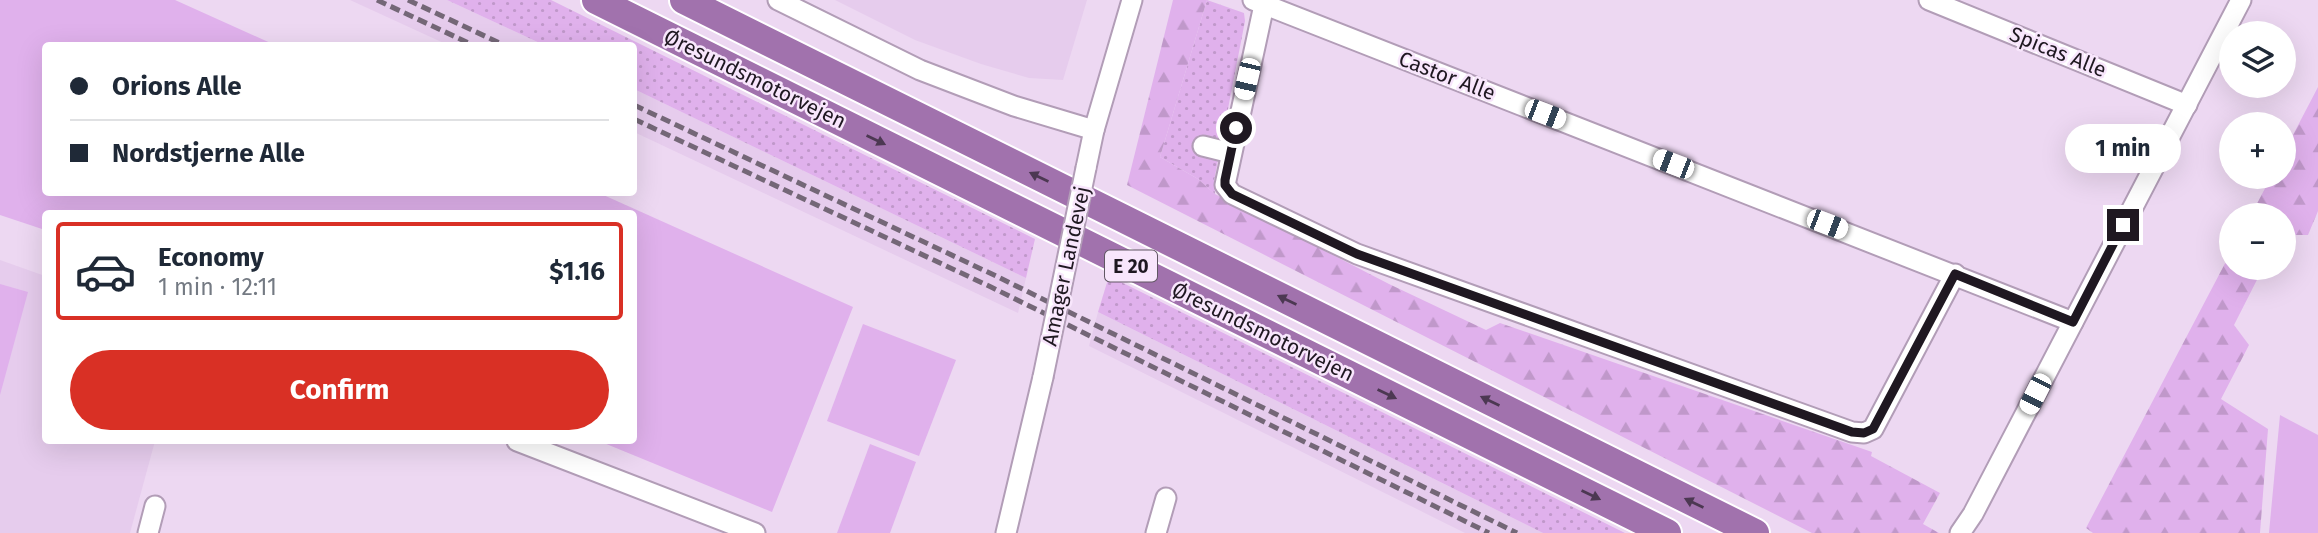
<!DOCTYPE html>
<html lang="en">
<head>
<meta charset="utf-8">
<style>
  body { margin:0; font-family:"Fira Sans",sans-serif; background:#f2f2f3; color:#1f2937; height:100vh; display:flex; flex-direction:column; font-size:26px; white-space:nowrap }
  * { box-sizing:border-box; margin:0 }
  p { font-size:23px; color:#747a83 }
  .icon { flex:none; width:38px; height:38px; fill:none; stroke:currentColor; stroke-width:2; stroke-linecap:round; stroke-linejoin:round }
  .map { position:relative; flex:1; overflow:hidden }
  .details { position:absolute; left:42px; top:210px; width:595px; height:234px; display:flex; flex-direction:column; background:#fff; border-radius:7px; box-shadow:0 7px 28px #0002 }
  .details>* { flex:none }
  .guide { position:absolute; left:42px; top:42px; width:595px; height:154px; border-radius:7px; box-shadow:0 7px 28px #0002; display:grid; align-content:center; height:154px; padding:0 28px; background:#fff }
  .fabs { position:absolute; left:2219px; top:21px; display:grid; gap:14px }
  .fabs a { display:grid; place-items:center; width:77px; height:77px; border-radius:50%; background:#fff; box-shadow:0 7px 28px #0002; font-size:35px }
  .end { position:absolute; width:32px; height:32px; margin:-16px; border:9px solid #1f1821; background:#fff; box-shadow:0 0 0 4px #fff }
  .from { border-radius:50% }
  .bubble { position:absolute; height:49px; border-radius:24px; background:#fff; box-shadow:0 7px 28px #0002; font-size:23px; font-weight:700; line-height:49px; text-align:center }
  .car { position:absolute; width:21px; height:42px; margin:-21px -10px; border-radius:9px; box-shadow:0 0 5px 2px #0007; background:linear-gradient(#fff 24%,#345 0 40%,#fff 0 76%,#345 0 86%,#fff 0) }
  .guide b { display:flex; align-items:center; gap:24px; height:66px; font-size:26px }
  .guide b+b { border-top:2px solid #e0e1e3 }
  .guide i { width:18px; height:18px; background:#1f2937 }
  ul { padding:12px 0 0; list-style:none }
  li { display:flex; align-items:center; gap:21px; height:98px; margin:0 14px 10px; padding:0 14px; border:4px solid #e0e1e3; border-radius:7px }
  li div { flex:1 }
  li b { display:block; font-size:26px }
  li em { font-style:normal; font-weight:700 }
  li.active { border-color:#d93025 }
  li>.icon { width:63px; height:63px; stroke-width:1.5 }
  .cta { display:flex; gap:14px; margin-top:auto; padding:14px 28px }
  .cta a { flex:1; height:80px; border-radius:42px; background:#d93025; color:#fff; font-size:28px; font-weight:700; line-height:80px; text-align:center }
  .map>svg:first-child { display:block }
  .built { fill:#e6cced }
  .grass { fill:url(#grass-dots) }
  .forest { fill:url(#forest-firs) }
  .green { fill:#e0b1ec }
  .lines { fill:none; stroke-linecap:round; stroke-linejoin:round }
  .minor-casing { stroke:#b29db7; stroke-width:23 }
  .highway-casing { stroke:#fff; stroke-width:32 }
  .minor { stroke:#fff; stroke-width:19 }
  .highway { stroke:#a172ad; stroke-width:28 }
  .rail { stroke:#746777; stroke-width:5; stroke-dasharray:10 5; stroke-linecap:butt }
  .minor-bridge-casing { stroke:#b29db7; stroke-width:23; stroke-linecap:butt }
  .minor-bridge { stroke:#fff; stroke-width:19 }
  .oneway { fill:#4c3852 }
  .route { stroke:#1f1821; stroke-width:9 }
  .labels { text-anchor:middle; dominant-baseline:central; stroke-width:5; stroke-linejoin:round; paint-order:stroke }
  .shield { fill:#f8e6fc; stroke:#605663; stroke-width:2 }
  .shield-label { font-size:19px; font-weight:bold; fill:#1f1821 }
  .street-label { font-size:21px; fill:#1f1821; stroke:#f8e6fc }
</style>
</head>
<body>
<div class="map">
<svg width="2318" height="533" viewBox="0 0 2318 533">
  <defs>
    <pattern id="grass-dots" width="8" height="8" patternUnits="userSpaceOnUse" patternTransform="scale(1.75)"><rect width="8" height="8" fill="#e0b1ec"/><path d="M2 2h.1M6 6h.1" fill="none" stroke="#c098ca" stroke-width="1.8" stroke-linecap="round"/></pattern>
    <pattern id="forest-firs" width="22" height="20" patternUnits="userSpaceOnUse" patternTransform="scale(1.75)"><rect width="22" height="20" fill="#e0b1ec"/><path d="M5 1l3.5 6h-7zM16 11l3.5 6h-7z" fill="#c098ca"/></pattern>
  </defs>
  <rect width="100%" height="100%" fill="#edd8f2"/>
  <!-- built -->
  <g class="built">
    <polygon points="350,0 447,0 544,45 448,45"/>
    <polygon points="835,0 1087,0 1063,80 1029,78 981,64 915,40"/>
    <polygon points="634,89 1026,278 1018,313 634,132"/>
    <polygon points="0,260 45,276 46,441 155,441 130,533 0,533"/>
    <polygon points="1098,312 1543,533 1465,533 1089,346"/>
  </g>
  <!-- grass -->
  <g class="grass">
    <polygon points="447,0 551,0 1035,239 1026,278 634,89 634,46 544,45"/>
    <polygon points="1207,0 1244,13 1245,21 1214,181 1215,194 1198,179 1160,157"/>
    <polygon points="1109,276 1625,533 1543,533 1098,312"/>
  </g>
  <!-- forest -->
  <g class="forest">
    <polygon points="1173,0 1207,0 1160,157 1198,179 1215,194 1389,284 1486,330 1500,323 1872,452 1871,456 1940,493 1923,524 1939,533 1812,533 1127,185"/>
    <polygon points="2318,87 2318,211 2308,235 2284,235 2284,215 2251,215 2271,177 2284,177 2284,152"/>
    <polygon points="2231,252 2231,268 2263,268 2234,325 2249,345 2221,399 2268,429 2260,533 2093,533 2086,528"/>
  </g>
  <!-- green -->
  <g class="green">
    <polygon points="0,0 175,0 275,45 46,46 46,192 599,193 853,307 772,512 599,441 634,441 634,214 46,214 45,230 0,215"/>
    <polygon points="0,284 28,292 0,395"/>
    <polygon points="863,324 956,360 919,456 827,421"/>
    <polygon points="2280,415 2318,435 2318,533 2269,533"/>
    <polygon points="870,444 916,462 890,533 837,533"/>
  </g>
  <g class="lines">
    <!-- minor casing -->
    <g class="minor-casing">
      <g id="minor">
        <polyline points="778,0 920,70 1014,106 1094,130"/>
        <polyline points="1253,0 2073,322"/>
        <polyline points="1929,0 2187,105"/>
        <polyline points="1264,5 1225,185 1232,194 1357,254 1852,432 1864,433 1873,429 1955,274"/>
        <polyline points="1203,146 1231,153"/>
        <polyline points="1086,168 1094,130 1132,0"/>
        <polyline points="517,441 755,533"/>
        <polyline points="148,533 155,506"/>
        <polyline points="1006,533 1043,377"/>
        <polyline points="1156,533 1166,498"/>
        <polyline points="1960,533 1973,514 2241,0"/>
      </g>
    </g>
    <!-- highway casing -->
    <g class="highway-casing">
      <g id="highway">
        <polyline points="596,0 1667,533"/>
        <polyline points="684,0 1755,533"/>
      </g>
    </g>
    <!-- minor -->
    <use href="#minor" class="minor"/>
    <!-- highway -->
    <use href="#highway" class="highway"/>
    <!-- rail -->
    <g class="rail">
      <polyline points="377,0 475,46"/>
      <polyline points="408,0 506,46"/>
      <polyline points="634,105 996,276 1517,533"/>
      <polyline points="634,119 991,287 1489,533"/>
    </g>
    <!-- minor-bridge casing -->
    <g class="minor-bridge-casing">
      <polyline id="minor-bridge" points="1043,377 1086,168"/>
    </g>
    <!-- minor-bridge -->
    <use href="#minor-bridge" class="minor-bridge"/>
  </g>
  <!-- one-way arrows -->
  <defs><path id="oneway-solid" d="M-6-.8H1V-3.2L6.5 0L1 3.2V.8H-6Z" transform="scale(1.75)"/></defs>
  <g class="oneway">
    <use href="#oneway-solid" transform="translate(876 140) rotate(26)"/>
    <use href="#oneway-solid" transform="translate(1039 177) rotate(-154)"/>
    <use href="#oneway-solid" transform="translate(1287 300) rotate(-154)"/>
    <use href="#oneway-solid" transform="translate(1387 394) rotate(26)"/>
    <use href="#oneway-solid" transform="translate(1490 401) rotate(-154)"/>
    <use href="#oneway-solid" transform="translate(1591 495) rotate(26)"/>
    <use href="#oneway-solid" transform="translate(1694 503) rotate(-154)"/>
  </g>
  <g class="lines">
    <!-- route -->
    <polyline class="route" points="1236,128 1225,180 1225,185 1232,194 1357,254 1852,432 1864,433 1873,429 1955,274 2073,322 2123,225"/>
  </g>
  <g class="labels">
    <!-- shield labels -->
    <rect class="shield" x="1105" y="250.5" width="52" height="31" rx="5"/>
    <g class="shield-label">
      <text x="1131" y="266">E 20</text>
    </g>
    <!-- street labels -->
    <g class="street-label">
      <text transform="translate(2058 52) rotate(22)">Spicas Alle</text>
      <text transform="translate(1447 76) rotate(21)">Castor Alle</text>
      <text transform="translate(755 79) rotate(26)">Øresundsmotorvejen</text>
      <text transform="translate(1066 266) rotate(-78)">Amager Landevej</text>
      <text transform="translate(1263 332) rotate(26)">Øresundsmotorvejen</text>
    </g>
  </g>
</svg>
<div class="fabs">
<a><svg class="icon" aria-label="layers" viewBox="0 0 24 24"><path d="M12 4l9 5-9 5-9-5zM3 14l9 5 9-5"/></svg></a>
<a>+</a>
<a>−</a>
</div>
<i class="end from" style="left:1236px;top:128px"></i>
<i class="end" style="left:2123px;top:225px"></i>
<div class="bubble" style="left:2065px;top:124px;width:116px">1 min</div>
<i class="car" style="left:1247px;top:79px;rotate:193deg"></i>
<i class="car" style="left:1545px;top:114px;rotate:111deg"></i>
<i class="car" style="left:1673px;top:164px;rotate:291deg"></i>
<i class="car" style="left:1827px;top:224px;rotate:111deg"></i>
<i class="car" style="left:2035px;top:394px;rotate:207deg"></i>
<div class="guide">
<b><i class="from"></i>Orions Alle</b>
<b><i></i>Nordstjerne Alle</b>
</div>
<section class="details">
<ul>
<li class="active"><svg class="icon" aria-label="car" viewBox="0 0 24 24"><path d="M5 17H2v-5l4-1 3-4h7l3 4 3 1v5h-3M9 17h6M6 11h13"/><circle cx="7" cy="17" r="2"/><circle cx="17" cy="17" r="2"/></svg><div><b>Economy</b><p>1 min · 12:11</p></div><em>$1.16</em></li>
</ul>
<div class="cta"><a>Confirm</a></div>
</section>
</div>
</body>
</html>
